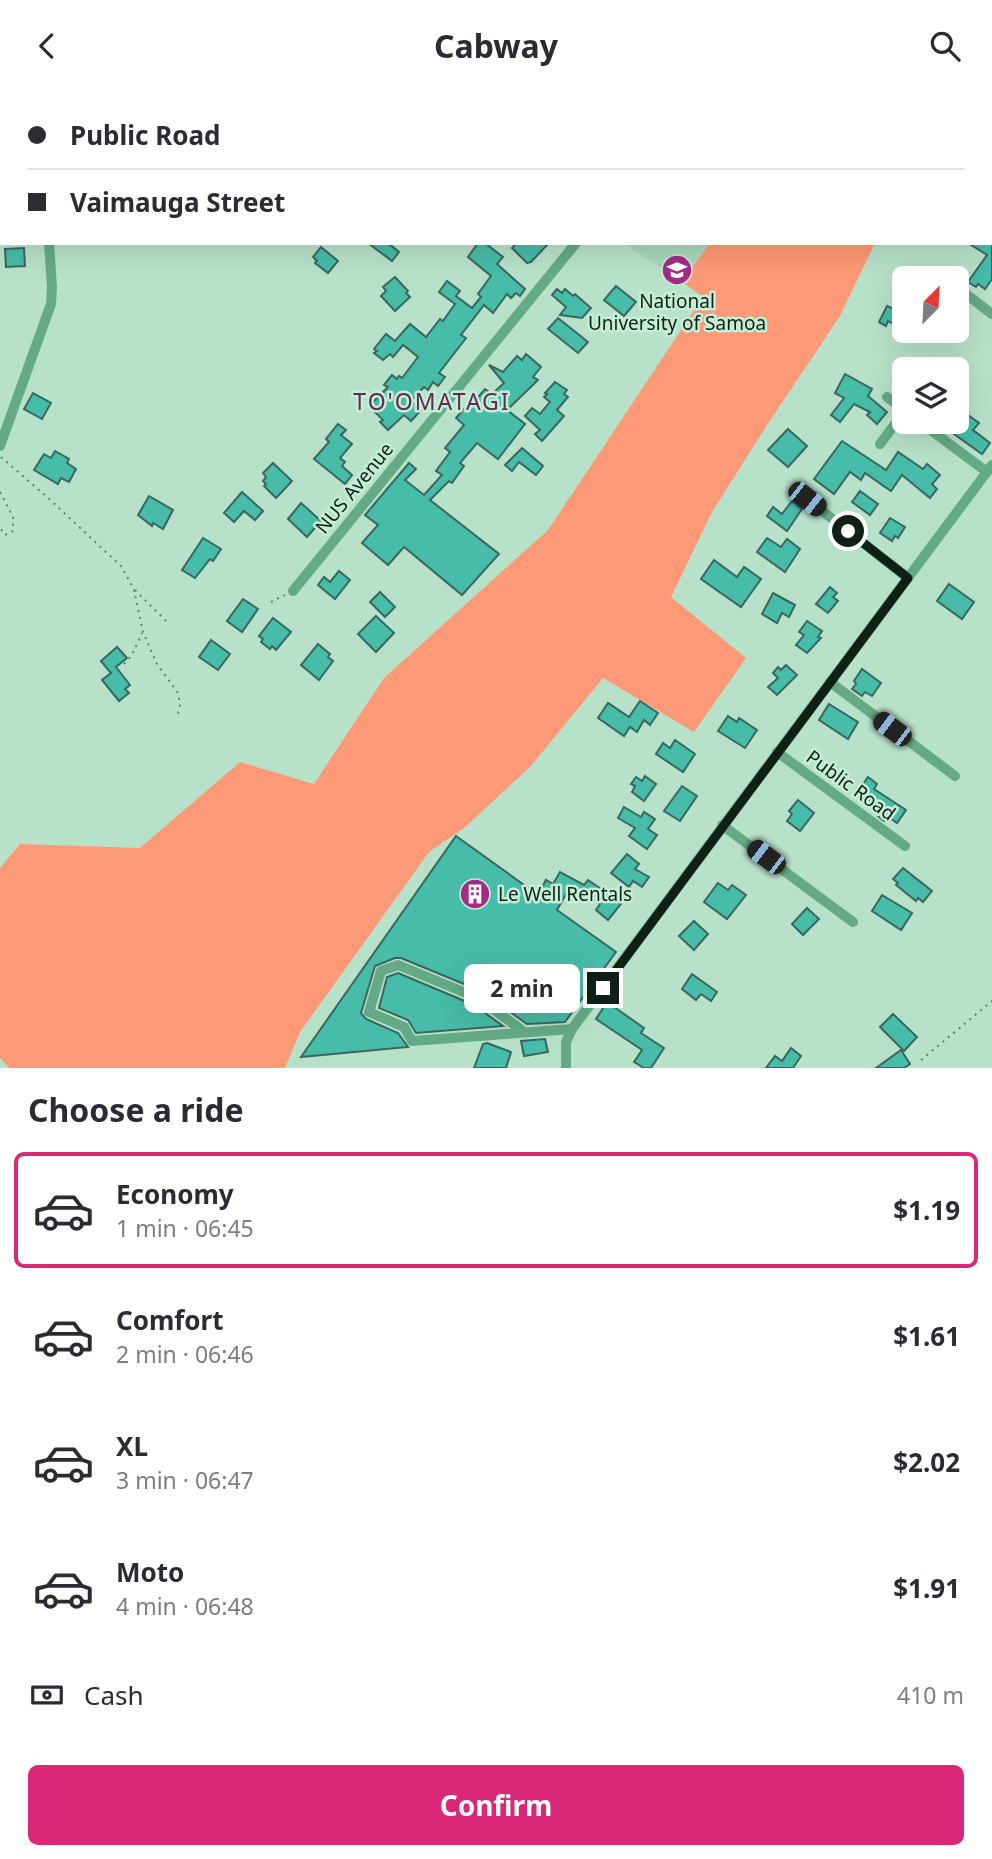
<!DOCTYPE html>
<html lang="en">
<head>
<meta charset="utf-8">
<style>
  body { margin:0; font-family:"Noto Sans",sans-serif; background:#f7f7f7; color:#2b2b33; height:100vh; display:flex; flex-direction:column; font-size:26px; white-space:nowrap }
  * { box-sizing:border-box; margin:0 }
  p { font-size:23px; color:#7c7c81 }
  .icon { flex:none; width:38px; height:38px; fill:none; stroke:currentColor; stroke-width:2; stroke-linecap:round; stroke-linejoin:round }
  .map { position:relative; height:977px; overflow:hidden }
  .side { display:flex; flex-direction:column; background:#fff; flex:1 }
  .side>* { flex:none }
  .banner { position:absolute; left:0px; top:0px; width:992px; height:154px; box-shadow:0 7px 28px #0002; display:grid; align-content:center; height:154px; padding:0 28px; background:#fff }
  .needle { width:46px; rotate:24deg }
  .tools { position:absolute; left:892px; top:175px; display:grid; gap:14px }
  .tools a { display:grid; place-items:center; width:77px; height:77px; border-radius:10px; background:#fff; box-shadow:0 7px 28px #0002; font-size:35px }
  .end { position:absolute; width:32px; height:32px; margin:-16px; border:9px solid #102017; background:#fff; box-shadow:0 0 0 4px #fff }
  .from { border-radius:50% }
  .bubble { position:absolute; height:49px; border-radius:10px; background:#fff; box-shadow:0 7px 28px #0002; font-size:23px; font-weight:700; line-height:49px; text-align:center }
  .car { position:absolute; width:21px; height:42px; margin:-21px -10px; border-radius:9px; box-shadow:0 0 5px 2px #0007; background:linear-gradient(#222 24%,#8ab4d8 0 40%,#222 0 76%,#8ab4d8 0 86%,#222 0) }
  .banner b { display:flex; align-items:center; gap:24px; height:66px; font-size:26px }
  .banner b+b { border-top:2px solid #e1e1e2 }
  .banner i { width:18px; height:18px; background:#2b2b33 }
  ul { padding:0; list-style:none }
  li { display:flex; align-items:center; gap:21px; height:116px; margin:0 14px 10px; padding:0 14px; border:4px solid transparent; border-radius:10px }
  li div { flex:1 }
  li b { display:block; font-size:26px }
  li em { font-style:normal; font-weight:700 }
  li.on { border-color:#db2777 }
  li>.icon { width:63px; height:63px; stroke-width:1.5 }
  h2 { padding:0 28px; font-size:32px; line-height:84px }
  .pay { display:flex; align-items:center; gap:18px; height:77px; padding:0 28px; font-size:26px }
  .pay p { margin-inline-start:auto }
  .action { display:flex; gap:14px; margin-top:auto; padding:14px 28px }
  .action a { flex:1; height:80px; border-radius:10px; background:#db2777; color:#fff; font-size:28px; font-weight:700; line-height:80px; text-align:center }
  header { display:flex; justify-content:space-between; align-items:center; height:91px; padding:0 28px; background:#fff; font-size:32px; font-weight:700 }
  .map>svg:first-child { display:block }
  .built { fill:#a7d8bd }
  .green { fill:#fd9976 }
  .building { fill:#47bca8; stroke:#38675e; stroke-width:2 }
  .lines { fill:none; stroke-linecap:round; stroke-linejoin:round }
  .path { stroke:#648170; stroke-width:2; stroke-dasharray:2 5; stroke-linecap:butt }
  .minor { stroke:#65aa86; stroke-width:10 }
  .route { stroke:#102017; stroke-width:9 }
  .labels { text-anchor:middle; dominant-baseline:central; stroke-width:5; stroke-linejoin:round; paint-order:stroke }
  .poi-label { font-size:19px; fill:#102017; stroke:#c5eed6 }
  .street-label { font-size:19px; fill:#102017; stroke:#c5eed6 }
  .quarter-label { font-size:23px; letter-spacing:2px; fill:#632952; stroke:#c5eed6 }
</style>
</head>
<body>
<header><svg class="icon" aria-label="back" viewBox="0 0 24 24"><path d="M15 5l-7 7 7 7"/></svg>Cabway<svg class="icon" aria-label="search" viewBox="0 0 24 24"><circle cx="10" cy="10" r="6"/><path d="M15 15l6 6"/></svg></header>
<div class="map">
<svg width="992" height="977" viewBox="0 0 992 977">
  <rect width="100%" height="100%" fill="#b8e1c9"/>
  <!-- built -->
  <polygon class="built" points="624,152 710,152 682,191"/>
  <!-- green -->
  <polygon class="green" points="710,152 875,152 840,225 767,334 712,421 671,506 746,567 694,641 603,587 531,675 464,737 429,761 300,941 285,977 9,977 0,967 0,777 20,753 140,757 240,671 314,693 384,587 548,439 703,206 682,191"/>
  <!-- building -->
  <g class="building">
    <polygon points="368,152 388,152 399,161 392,170"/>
    <polygon points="478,152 485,152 503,166 497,173 525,198 520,205 516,202 511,207 507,203 493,222 484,214 461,244 466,247 439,282 445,286 438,295 433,291 428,299 424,296 411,310 421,319 411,330 404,324 388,339 380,331 383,329 369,315 388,296 384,294 392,284 397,288 399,285 402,287 418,266 403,254 393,266 390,263 383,269 374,262 377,260 374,258 386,243 395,250 410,233 426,246 440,228 443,230 455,213 439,201 447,190 460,200 456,205 472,217 481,206 478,203 491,185 468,166"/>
    <polygon points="517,152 549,152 531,171 527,172 512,157"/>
    <polygon points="968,152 992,152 992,188 985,198 978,193 976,196 968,191 987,164"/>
    <polygon points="321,156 338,170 328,182 315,172 317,170 313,166"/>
    <polygon points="24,157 25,175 6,176 5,158"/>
    <polygon points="395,186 408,200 406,202 410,206 395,220 381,205 386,200 383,196"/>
    <polygon points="616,195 636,211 624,225 604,209"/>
    <polygon points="557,198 562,202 565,198 573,205 575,203 591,217 582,227 560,224 566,216 552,204"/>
    <polygon points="887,215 905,223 905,238 888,230 886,235 879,231"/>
    <polygon points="558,227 588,251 578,262 548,238"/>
    <polygon points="526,263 541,276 533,286 538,289 507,319 525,333 498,368 477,352 460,372 464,375 452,392 449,390 430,409 499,463 462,504 404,456 388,474 362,452 378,434 365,424 409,372 416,378 405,389 424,404 442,384 436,380 450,361 445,357 464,334 456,327 464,318 466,320 485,298 492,303 504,292 489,274 503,281 517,265 522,269"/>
    <polygon points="845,283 872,298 868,305 887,321 877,333 867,324 870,321 854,313 840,331 831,324 844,307 835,302"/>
    <polygon points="555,291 567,299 564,303 568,306 557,319 564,325 542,350 535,343 540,339 525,325 532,317 540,323 550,311 544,306 547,303 545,302"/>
    <polygon points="33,302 51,312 42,328 24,318"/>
    <polygon points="968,324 979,332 973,339 990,352 982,363 954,343"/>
    <polygon points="338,333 346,339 341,344 352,353 340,367 345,371 342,375 352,384 345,393 314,368 329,351 326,348"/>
    <polygon points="788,338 807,355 788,376 768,359"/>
    <polygon points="842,350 886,379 898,361 923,378 927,373 940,384 932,393 937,398 930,407 902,384 891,400 865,382 861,389 850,381 834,403 814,388"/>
    <polygon points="522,357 543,375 536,384 519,371 512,380 505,374"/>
    <polygon points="55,360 69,368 67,372 76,378 69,391 61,387 58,393 34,379 44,363 51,367"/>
    <polygon points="273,372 292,390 276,407 264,395 266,393 263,390 266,386 263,382"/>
    <polygon points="860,400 878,413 870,424 852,411"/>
    <polygon points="242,401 263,420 255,429 244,420 234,431 224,422"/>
    <polygon points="149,405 173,419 163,438 153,432 152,435 138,424"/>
    <polygon points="792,410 802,418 787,440 767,425 773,416 782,423"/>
    <polygon points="301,412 321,430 307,446 288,428"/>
    <polygon points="890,427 905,436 898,447 895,445 892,450 880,442"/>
    <polygon points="203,447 221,458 213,470 210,468 195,487 182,479"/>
    <polygon points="767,447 781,456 787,448 800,458 785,481 757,461"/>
    <polygon points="714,469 737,486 744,476 761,488 741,516 701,488"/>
    <polygon points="339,480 350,489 335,508 318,494 324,486 330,491"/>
    <polygon points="949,493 974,511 962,528 937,510"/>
    <polygon points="830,496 837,502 833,506 838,510 828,522 816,513"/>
    <polygon points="380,501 395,516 385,526 370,511"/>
    <polygon points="773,502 795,514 789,526 782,522 777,532 762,523"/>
    <polygon points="243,508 258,518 242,541 227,530"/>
    <polygon points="376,525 394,542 376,561 358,543"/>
    <polygon points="273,527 291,541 276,559 272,555 270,558 261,551 263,548 259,545"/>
    <polygon points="807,530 822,540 818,546 821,547 807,562 796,554 804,544 799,541"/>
    <polygon points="211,549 230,563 218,579 199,566"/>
    <polygon points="318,553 330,563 328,566 333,570 319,589 301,574"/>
    <polygon points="117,556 127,567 116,576 130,594 125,598 129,602 119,610 102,589 111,582 101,570"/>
    <polygon points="786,574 797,584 777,604 768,596 778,587 773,582 778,576 781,579"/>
    <polygon points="862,578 881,592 872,605 865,601 862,605 852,598 856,593 854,590"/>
    <polygon points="640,610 658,622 650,634 644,629 637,641 630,636 624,645 598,627 608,612 629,626"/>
    <polygon points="829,613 858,631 848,648 819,629"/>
    <polygon points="728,625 737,631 739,627 757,639 745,657 718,640"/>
    <polygon points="675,649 695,663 683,681 656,663 663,652 670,657"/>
    <polygon points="645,685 656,693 644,710 632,701 635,695 631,693 636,686 642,690"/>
    <polygon points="868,686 877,693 874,698 906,719 897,732 887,725 884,730 878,725 880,722 872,717 875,713 860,703 862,701 859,699"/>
    <polygon points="682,695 697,705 680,730 664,720"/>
    <polygon points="798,709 814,722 800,740 787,730 792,723 789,720"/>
    <polygon points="624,716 641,726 644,721 655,728 648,738 657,744 647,758 629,745 635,737 618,727"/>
    <polygon points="456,745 538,804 546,789 553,793 560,781 584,794 588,789 610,804 621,813 608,829 596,819 600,813 571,794 557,819 616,861 565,931 527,933 481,900 401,867 395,867 375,875 361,922 366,928 398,942 408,956 301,966"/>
    <polygon points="627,763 639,773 635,778 649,786 642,796 633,790 629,796 611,782"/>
    <polygon points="903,777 932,800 923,811 918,807 916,810 896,794 898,792 893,788"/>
    <polygon points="718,792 728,799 732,794 746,804 727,828 704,811"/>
    <polygon points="882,804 912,822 901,839 872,820"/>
    <polygon points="807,817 819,828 803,844 792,833"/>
    <polygon points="694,830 708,843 694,859 679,845"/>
    <polygon points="398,882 474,914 503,935 416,942 408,929 379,917 387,886"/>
    <polygon points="692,883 717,901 711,910 701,903 696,909 682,898"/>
    <polygon points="607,911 644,937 641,942 664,957 651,977 644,977 634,971 642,959 596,928"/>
    <polygon points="893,923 917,946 904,960 880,936"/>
    <polygon points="545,948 548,961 524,965 521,950"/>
    <polygon points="487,952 511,961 506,977 474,977 483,953"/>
    <polygon points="791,957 801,965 793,977 766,977 775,965 782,970"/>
    <polygon points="901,959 910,973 904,977 876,977"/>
  </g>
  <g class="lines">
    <!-- path -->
    <g class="path">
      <polyline points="1,366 47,406 122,476 134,499 143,541 157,573 178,602 180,614 177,627"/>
      <polyline points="0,401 13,426 13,440 5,444 0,437"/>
      <polyline points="135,499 169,533"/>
      <polyline points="271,511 285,504"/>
      <polyline points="124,573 132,564 142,542"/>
      <polyline points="921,969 992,910"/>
    </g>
    <!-- minor -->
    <g class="minor">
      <polyline points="390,0 392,2"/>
      <polyline points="39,2 39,0"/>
      <polyline points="316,2 318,0"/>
      <polyline points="723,2 725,0"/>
      <polyline points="962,200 992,223"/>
      <polyline points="887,306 905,319"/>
      <polyline points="920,331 987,381"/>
      <polyline points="880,353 905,320"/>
      <polyline points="0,355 51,213 52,196 49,152"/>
      <polyline points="807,408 908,487"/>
      <polyline points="293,500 576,152"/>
      <polyline points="830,591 955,685"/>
      <polyline points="777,661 905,755"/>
      <polyline points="722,734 853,831"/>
      <polyline points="523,940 478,907 398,874 381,880 369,921 404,936 412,950 572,938"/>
      <polyline points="566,977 566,951 572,938 992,374"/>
    </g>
  </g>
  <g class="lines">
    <!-- route -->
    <polyline class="route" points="603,897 908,487 848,440"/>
  </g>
  <!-- icons -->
  <defs>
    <g id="university-disc" transform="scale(1.575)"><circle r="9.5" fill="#a22c84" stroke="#c5eed6"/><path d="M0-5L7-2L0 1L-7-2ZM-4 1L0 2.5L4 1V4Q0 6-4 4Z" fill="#fff"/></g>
    <g id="building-disc" transform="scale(1.575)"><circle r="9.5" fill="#a22c84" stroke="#c5eed6"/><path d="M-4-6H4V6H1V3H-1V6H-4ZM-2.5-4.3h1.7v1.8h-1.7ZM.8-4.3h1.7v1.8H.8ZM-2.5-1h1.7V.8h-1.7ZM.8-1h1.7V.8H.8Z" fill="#fff"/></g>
  </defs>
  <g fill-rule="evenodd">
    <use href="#university-disc" x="677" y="179"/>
    <use href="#building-disc" x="475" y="803"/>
  </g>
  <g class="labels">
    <!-- poi labels -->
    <g class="poi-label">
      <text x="677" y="210">National<tspan x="677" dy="22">University of Samoa</tspan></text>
      <text x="498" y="803" text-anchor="start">Le Well Rentals</text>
    </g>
    <!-- street labels -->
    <g class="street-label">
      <text transform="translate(354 397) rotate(-51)">NUS Avenue</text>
      <text transform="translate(851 694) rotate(36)">Public Road</text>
    </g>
    <!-- quarter labels -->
    <g class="quarter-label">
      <text x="432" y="310">TO'OMATAGI</text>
    </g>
  </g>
</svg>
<div class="tools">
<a><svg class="needle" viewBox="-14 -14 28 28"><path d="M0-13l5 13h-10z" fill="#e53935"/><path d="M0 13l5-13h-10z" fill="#7c7c81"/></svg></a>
<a><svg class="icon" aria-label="layers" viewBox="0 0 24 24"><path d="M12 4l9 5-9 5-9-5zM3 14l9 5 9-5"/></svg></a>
</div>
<i class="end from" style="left:848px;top:440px"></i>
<i class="end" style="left:603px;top:897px"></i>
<div class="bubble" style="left:464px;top:873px;width:116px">2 min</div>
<i class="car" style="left:807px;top:408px;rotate:128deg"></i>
<i class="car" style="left:892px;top:638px;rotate:307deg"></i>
<i class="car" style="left:766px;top:766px;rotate:307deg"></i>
<div class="banner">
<b><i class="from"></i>Public Road</b>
<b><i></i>Vaimauga Street</b>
</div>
</div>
<section class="side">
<h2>Choose a ride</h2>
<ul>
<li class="on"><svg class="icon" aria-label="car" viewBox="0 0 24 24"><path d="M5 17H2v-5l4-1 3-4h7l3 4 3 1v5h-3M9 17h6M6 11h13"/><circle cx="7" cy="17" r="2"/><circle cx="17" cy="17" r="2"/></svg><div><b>Economy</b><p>1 min · 06:45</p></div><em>$1.19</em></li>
<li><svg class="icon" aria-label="car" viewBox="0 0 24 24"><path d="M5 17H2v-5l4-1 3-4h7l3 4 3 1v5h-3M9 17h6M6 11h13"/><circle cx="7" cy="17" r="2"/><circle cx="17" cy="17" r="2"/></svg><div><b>Comfort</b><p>2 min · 06:46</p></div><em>$1.61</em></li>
<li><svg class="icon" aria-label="car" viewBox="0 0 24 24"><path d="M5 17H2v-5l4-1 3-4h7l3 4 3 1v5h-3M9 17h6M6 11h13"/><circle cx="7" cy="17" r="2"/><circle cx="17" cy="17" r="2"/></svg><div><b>XL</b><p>3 min · 06:47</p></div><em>$2.02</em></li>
<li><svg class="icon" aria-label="car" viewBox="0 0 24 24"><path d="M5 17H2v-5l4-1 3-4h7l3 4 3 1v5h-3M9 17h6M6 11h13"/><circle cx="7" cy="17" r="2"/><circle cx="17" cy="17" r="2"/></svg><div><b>Moto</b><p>4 min · 06:48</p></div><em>$1.91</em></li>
</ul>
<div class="pay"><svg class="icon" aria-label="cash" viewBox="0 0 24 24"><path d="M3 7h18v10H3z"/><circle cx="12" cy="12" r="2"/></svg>Cash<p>410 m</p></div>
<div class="action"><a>Confirm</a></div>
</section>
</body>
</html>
